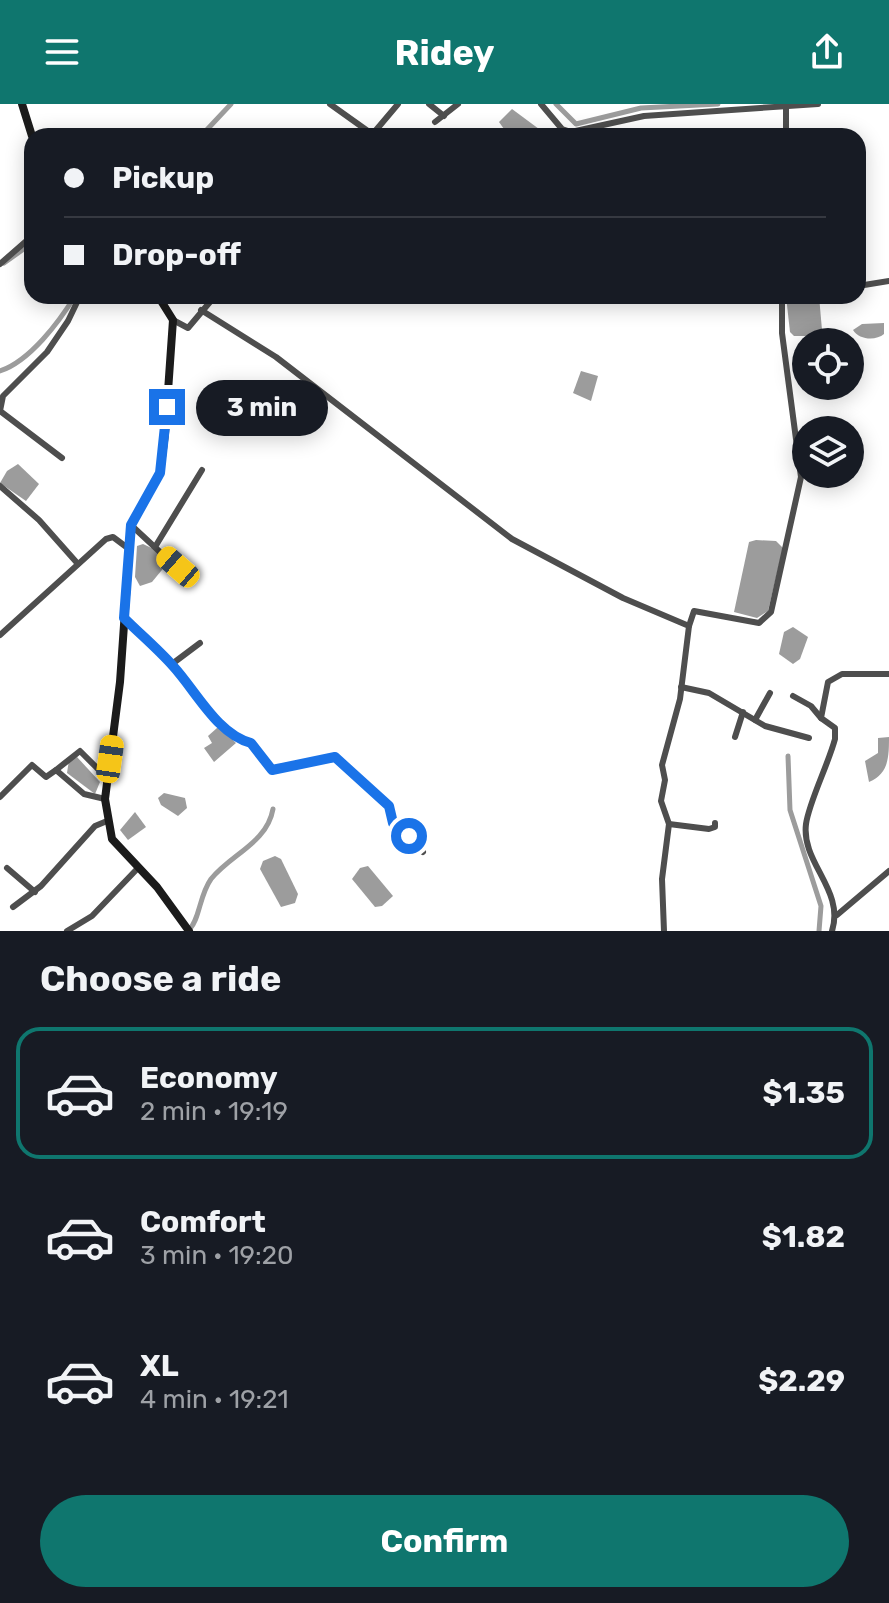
<!DOCTYPE html>
<html lang="en">
<head>
<meta charset="utf-8">
<style>
  body { margin:0; font-family:Rubik,sans-serif; background:#20242c; color:#f1f3f6; height:100vh; display:flex; flex-direction:column; font-size:30px; white-space:nowrap }
  * { box-sizing:border-box; margin:0 }
  p { font-size:26px; color:#9ea1a6 }
  .icon { flex:none; width:44px; height:44px; fill:none; stroke:currentColor; stroke-width:2; stroke-linecap:round; stroke-linejoin:round }
  .map { position:relative; height:827px; overflow:hidden }
  .sheet { display:flex; flex-direction:column; background:#171b24; flex:1 }
  .sheet>* { flex:none }
  .banner { position:absolute; left:24px; top:24px; width:842px; height:176px; border-radius:24px; box-shadow:0 4px 20px #0003; display:grid; align-content:center; height:176px; padding:0 40px; background:#171b24 }
  .controls { position:absolute; left:792px; top:224px; display:grid; gap:16px }
  .controls a { display:grid; place-items:center; width:72px; height:72px; border-radius:50%; background:#171b24; box-shadow:0 4px 20px #0003; font-size:40px }
  .end { position:absolute; width:36px; height:36px; margin:-18px; border:10px solid #1a73e8; background:#fff; box-shadow:0 0 0 4px #fff }
  .from { border-radius:50% }
  .bubble { position:absolute; height:56px; border-radius:28px; background:#171b24; box-shadow:0 4px 20px #0003; font-size:26px; font-weight:700; line-height:56px; text-align:center }
  .car { position:absolute; width:24px; height:48px; margin:-24px -12px; border-radius:10px; box-shadow:0 0 6px 2px #0007; background:linear-gradient(#f5c518 24%,#345 0 40%,#f5c518 0 76%,#345 0 86%,#f5c518 0) }
  .banner b { display:flex; align-items:center; gap:28px; height:76px; font-size:30px }
  .banner b+b { border-top:2px solid #363941 }
  .banner i { width:20px; height:20px; background:#f1f3f6 }
  ul { padding:0; list-style:none }
  li { display:flex; align-items:center; gap:24px; height:132px; margin:0 16px 12px; padding:0 24px; border:4px solid transparent; border-radius:24px }
  li div { flex:1 }
  li b { display:block; font-size:30px }
  li em { font-style:normal; font-weight:700 }
  li.active { border-color:#0f766e }
  li>.icon { width:72px; height:72px; stroke-width:1.5 }
  h2 { padding:0 40px; font-size:36px; line-height:96px }
  .action { display:flex; gap:16px; margin-top:auto; padding:16px 40px }
  .action a { flex:1; height:92px; border-radius:48px; background:#0f766e; color:#fff; font-size:32px; font-weight:700; line-height:92px; text-align:center }
  header { display:flex; justify-content:space-between; align-items:center; height:104px; padding:0 40px; background:#0f766e; color:#fff; font-size:36px; font-weight:700 }
  .map>svg:first-child { display:block }
  .water { fill:#9c9c9c }
  .lines { fill:none; stroke-linecap:round; stroke-linejoin:round }
  .canal { stroke:#9c9c9c; stroke-width:5 }
  .street { stroke:#4e4e4e; stroke-width:6 }
  .secondary { stroke:#1b1b1b; stroke-width:8 }
  .route { stroke:#1a73e8; stroke-width:10 }
</style>
</head>
<body>
<header><svg class="icon" aria-label="menu" viewBox="0 0 24 24"><path d="M4 6h16M4 12h16M4 18h16"/></svg>Ridey<svg class="icon" aria-label="share" viewBox="0 0 24 24"><path d="M12 15V3M7 8l5-5 5 5M5 13v7h14v-7"/></svg></header>
<div class="map">
<svg width="889" height="827" viewBox="0 0 889 827">
  <rect width="100%" height="100%" fill="#fff"/>
  <!-- water -->
  <g class="water">
    <polygon points="512,5 543,28 542,32 509,32 499,18"/>
    <polygon points="786,192 819,192 822,226 813,232 794,232 790,228"/>
    <path d="M 884,219 L 884,230 C 876,237 859,236 853,226 L 862,220 Z"/>
    <polygon points="581,267 598,272 591,297 573,289"/>
    <polygon points="18,360 39,380 26,397 0,379 7,367"/>
    <polygon points="756,436 776,437 783,444 768,507 757,514 734,508 749,438"/>
    <polygon points="143,440 158,447 166,461 152,478 140,482 135,473 137,442"/>
    <polygon points="793,523 808,533 800,555 793,560 779,550 784,528"/>
    <polygon points="217,624 221,624 236,639 214,658 204,644 212,639 208,632"/>
    <path d="M 889,633 C 889,652 889,670 869,678 L 865,657 L 878,649 L 878,634 Z"/>
    <polygon points="77,653 100,678 95,690 67,669 69,656"/>
    <polygon points="164,689 185,694 187,704 178,712 161,701 158,694"/>
    <polygon points="135,708 146,723 128,736 120,726"/>
    <polygon points="275,752 281,755 298,790 295,799 281,803 260,765 263,757"/>
    <polygon points="368,762 393,792 382,802 375,803 352,775 360,764"/>
  </g>
  <g class="lines">
    <!-- canal -->
    <g class="canal">
      <polyline points="556,0 576,20 641,4 718,0"/>
      <polyline points="201,32 231,0"/>
      <polyline points="4,159 32,139"/>
      <path d="M 0,267 C 30,257 59,218 75,192"/>
      <polyline points="788,652 790,706 821,802 819,827"/>
      <path d="M 189,826 C 200,815 199,792 211,775 C 231,750 267,739 273,705"/>
    </g>
    <!-- street -->
    <g class="street">
      <polyline points="330,0 372,30"/>
      <polyline points="429,0 444,12"/>
      <polyline points="541,0 562,25 571,28 644,12 818,0"/>
      <polyline points="435,18 458,0"/>
      <polyline points="371,32 398,0"/>
      <polyline points="786,32 786,0"/>
      <polyline points="0,160 32,132"/>
      <polyline points="858,182 889,177"/>
      <polyline points="201,206 276,253 512,435 623,494 689,522 680,595 662,661 665,676 661,697 669,720 662,775 664,827"/>
      <polyline points="173,216 188,224 215,192"/>
      <polyline points="62,354 0,307 3,292 47,248 68,217 80,192"/>
      <polyline points="0,382 39,416 78,460"/>
      <polyline points="131,421 189,475"/>
      <polyline points="155,443 202,366"/>
      <path d="M 124,514 C 140,530 158,545 173,562 C 196,588 217,630 251,639 L 272,666 L 335,653 L 389,702 L 393,719 L 423,748"/>
      <polyline points="689,522 694,507 759,519 771,508 801,373 782,229 782,192"/>
      <polyline points="0,531 106,435 113,433 129,445"/>
      <polyline points="172,560 200,539"/>
      <polyline points="681,583 709,589 765,622 809,634"/>
      <polyline points="793,592 811,602 821,614"/>
      <polyline points="755,616 770,589"/>
      <polyline points="735,633 743,608"/>
      <polyline points="56,666 80,647 107,674"/>
      <polyline points="0,693 32,661 46,673 56,666 84,690 105,695"/>
      <polyline points="669,720 709,725 715,723 715,719"/>
      <polyline points="7,764 35,788"/>
      <polyline points="13,803 41,782 95,722 107,717"/>
      <polyline points="837,811 889,767"/>
      <polyline points="67,827 92,812 138,764"/>
      <path d="M 832,827 C 845,786 801,759 806,720 C 809,698 828,661 835,635 L 835,624 L 821,614 L 828,578 L 842,570 L 889,570"/>
    </g>
    <!-- secondary -->
    <g class="secondary">
      <polyline points="22,0 32,32"/>
      <polyline points="158,192 173,216 165,330 160,369 131,421 120,578 105,695 112,735 157,783 189,827"/>
    </g>
  </g>
  <g class="lines">
    <!-- route -->
    <path class="route" d="M 167,303 L 160,369 L 131,421 L 124,514 C 140,530 158,545 173,562 C 196,587 217,630 251,639 L 272,666 L 335,653 L 389,702 L 393,719 L 409,732"/>
  </g>
</svg>
<div class="controls">
<a><svg class="icon" aria-label="locate" viewBox="0 0 24 24"><circle cx="12" cy="12" r="6"/><path d="M12 2v4M12 18v4M2 12h4M18 12h4"/></svg></a>
<a><svg class="icon" aria-label="layers" viewBox="0 0 24 24"><path d="M12 4l9 5-9 5-9-5zM3 14l9 5 9-5"/></svg></a>
</div>
<i class="end from" style="left:409px;top:732px"></i>
<i class="end" style="left:167px;top:303px"></i>
<div class="bubble" style="left:196px;top:276px;width:132px">3 min</div>
<i class="car" style="left:178px;top:463px;rotate:311deg"></i>
<i class="car" style="left:110px;top:655px;rotate:8deg"></i>
<div class="banner">
<b><i class="from"></i>Pickup</b>
<b><i></i>Drop-off</b>
</div>
</div>
<section class="sheet">
<h2>Choose a ride</h2>
<ul>
<li class="active"><svg class="icon" aria-label="car" viewBox="0 0 24 24"><path d="M5 17H2v-5l4-1 3-4h7l3 4 3 1v5h-3M9 17h6M6 11h13"/><circle cx="7" cy="17" r="2"/><circle cx="17" cy="17" r="2"/></svg><div><b>Economy</b><p>2 min · 19:19</p></div><em>$1.35</em></li>
<li><svg class="icon" aria-label="car" viewBox="0 0 24 24"><path d="M5 17H2v-5l4-1 3-4h7l3 4 3 1v5h-3M9 17h6M6 11h13"/><circle cx="7" cy="17" r="2"/><circle cx="17" cy="17" r="2"/></svg><div><b>Comfort</b><p>3 min · 19:20</p></div><em>$1.82</em></li>
<li><svg class="icon" aria-label="car" viewBox="0 0 24 24"><path d="M5 17H2v-5l4-1 3-4h7l3 4 3 1v5h-3M9 17h6M6 11h13"/><circle cx="7" cy="17" r="2"/><circle cx="17" cy="17" r="2"/></svg><div><b>XL</b><p>4 min · 19:21</p></div><em>$2.29</em></li>
</ul>
<div class="action"><a>Confirm</a></div>
</section>
</body>
</html>
